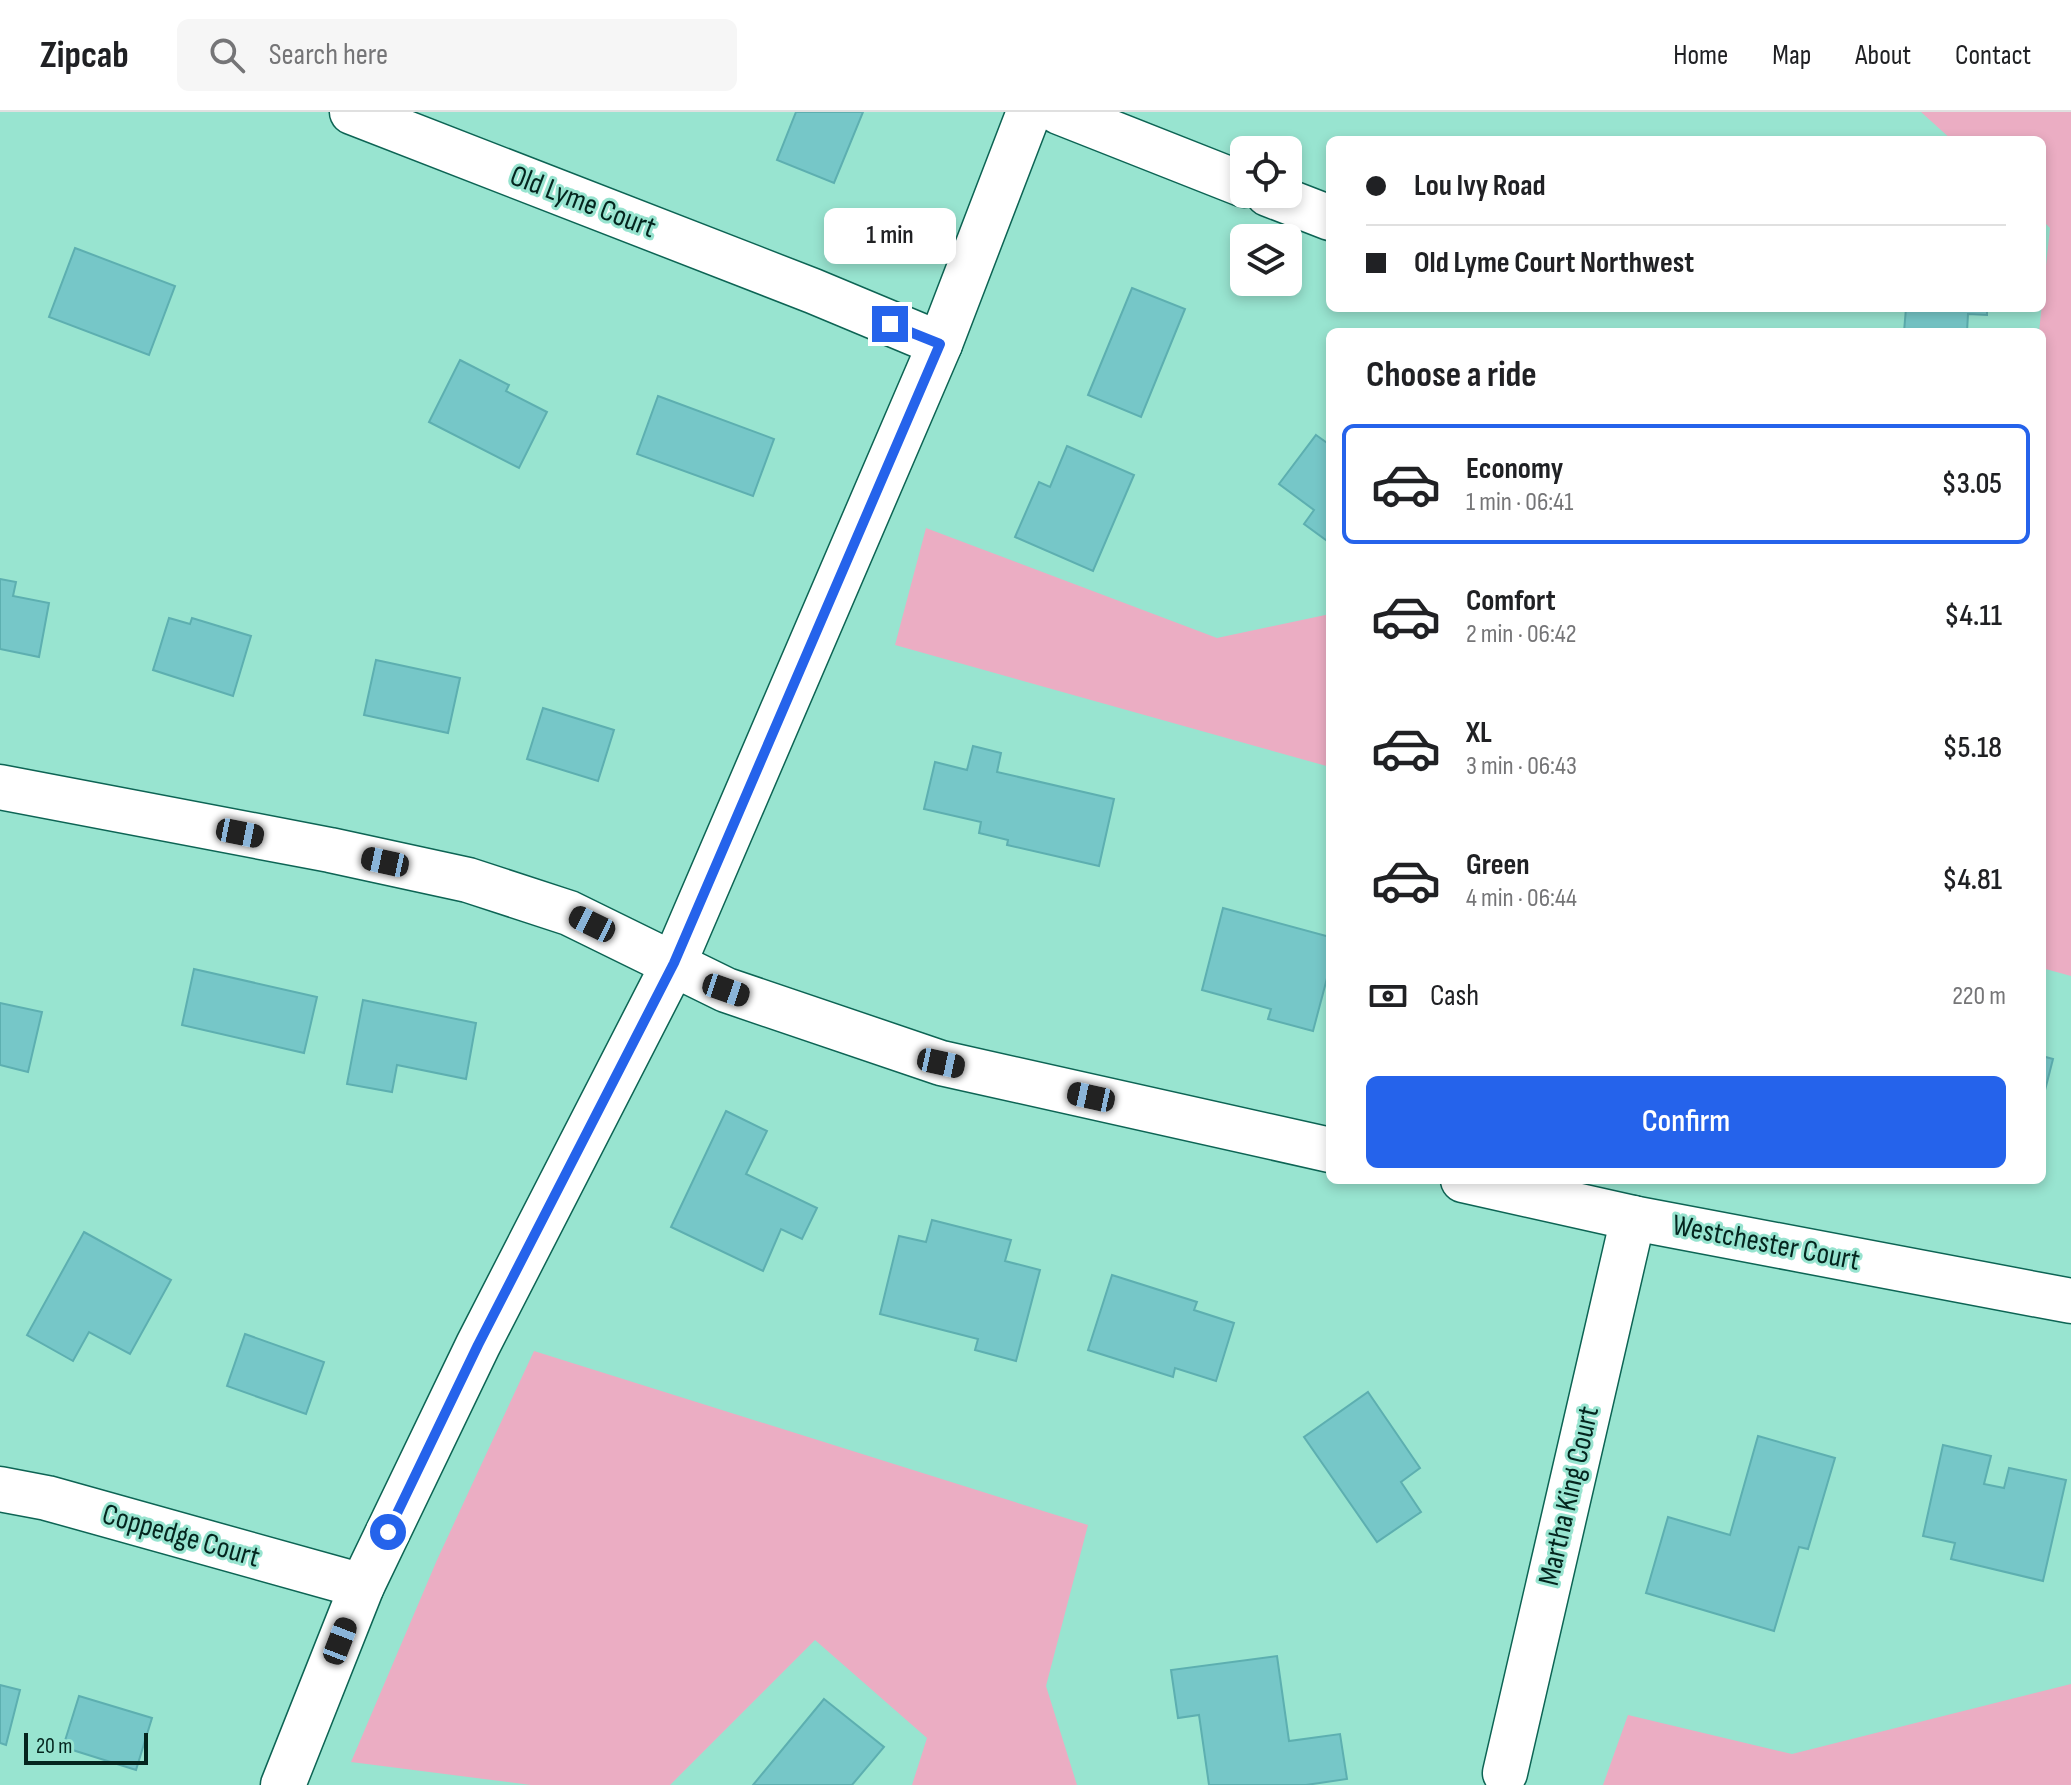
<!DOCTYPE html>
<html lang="en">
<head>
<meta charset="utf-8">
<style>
  body { margin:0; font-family:"Sofia Sans Condensed",sans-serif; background:#f6f6f6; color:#202124; height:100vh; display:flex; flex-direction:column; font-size:30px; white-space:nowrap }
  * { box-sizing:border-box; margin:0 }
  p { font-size:26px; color:#757577 }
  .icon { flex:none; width:44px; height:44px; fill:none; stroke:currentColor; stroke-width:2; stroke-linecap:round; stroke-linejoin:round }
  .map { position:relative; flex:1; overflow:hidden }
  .panel { position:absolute; left:1326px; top:216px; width:720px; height:856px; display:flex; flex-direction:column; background:#fff; border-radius:12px; box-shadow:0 4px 12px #0003 }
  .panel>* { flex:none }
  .guide { position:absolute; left:1326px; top:24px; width:720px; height:176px; border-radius:12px; box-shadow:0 4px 12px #0003; display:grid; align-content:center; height:176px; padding:0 40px; background:#fff }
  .buttons { position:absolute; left:1230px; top:24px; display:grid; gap:16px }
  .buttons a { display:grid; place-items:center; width:72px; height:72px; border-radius:12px; background:#fff; box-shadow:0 4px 12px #0003; font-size:40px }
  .scale { position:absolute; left:24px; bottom:20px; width:124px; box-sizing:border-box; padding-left:8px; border:4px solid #04251e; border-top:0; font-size:22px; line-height:28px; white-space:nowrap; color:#04251e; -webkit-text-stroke:6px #98e4d0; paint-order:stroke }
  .end { position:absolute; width:36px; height:36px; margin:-18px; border:10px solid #2563eb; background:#fff; box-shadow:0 0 0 4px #fff }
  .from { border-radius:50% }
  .bubble { position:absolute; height:56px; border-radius:12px; background:#fff; box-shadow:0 4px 12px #0003; font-size:26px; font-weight:600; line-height:56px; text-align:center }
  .car { position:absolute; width:24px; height:48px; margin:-24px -12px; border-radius:10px; box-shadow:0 0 6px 2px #0007; background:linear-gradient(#222 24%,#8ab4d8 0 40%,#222 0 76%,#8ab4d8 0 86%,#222 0) }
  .guide b { display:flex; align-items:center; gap:28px; height:76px; font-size:30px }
  .guide b+b { border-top:2px solid #e0e0e0 }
  .guide i { width:20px; height:20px; background:#202124 }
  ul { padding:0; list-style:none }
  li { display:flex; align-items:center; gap:24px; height:120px; margin:0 16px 12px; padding:0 24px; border:4px solid transparent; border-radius:12px }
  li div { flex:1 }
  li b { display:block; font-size:30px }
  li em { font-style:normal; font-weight:600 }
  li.current { border-color:#2563eb }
  li>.icon { width:72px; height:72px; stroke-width:1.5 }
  h2 { padding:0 40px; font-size:36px; line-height:96px }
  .pay { display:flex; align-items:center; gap:20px; height:88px; padding:0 40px; font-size:30px }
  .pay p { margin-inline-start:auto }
  .action { display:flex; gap:16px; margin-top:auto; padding:16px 40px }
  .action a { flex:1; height:92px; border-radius:12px; background:#2563eb; color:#fff; font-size:32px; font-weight:600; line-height:92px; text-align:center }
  header { display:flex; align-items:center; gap:48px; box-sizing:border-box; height:112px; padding:0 40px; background:#fff; border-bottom:2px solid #e0e0e0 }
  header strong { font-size:38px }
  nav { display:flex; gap:44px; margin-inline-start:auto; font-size:28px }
  .search { width:560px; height:72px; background:#f6f6f6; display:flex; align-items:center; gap:20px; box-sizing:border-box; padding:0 28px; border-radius:12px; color:#757577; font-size:30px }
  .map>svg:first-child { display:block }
  .green { fill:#ebadc3 }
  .building { fill:#76c7c8; stroke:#5dafb0; stroke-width:2 }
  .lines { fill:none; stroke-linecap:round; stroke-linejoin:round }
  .street-casing { stroke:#0d6454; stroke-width:47 }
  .secondary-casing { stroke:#0d6454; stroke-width:47 }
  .street { stroke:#fff; stroke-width:44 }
  .secondary { stroke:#fff; stroke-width:44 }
  .route { stroke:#2563eb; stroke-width:10 }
  .labels { text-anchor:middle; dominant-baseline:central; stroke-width:6; stroke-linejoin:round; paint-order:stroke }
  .street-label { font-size:30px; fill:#04251e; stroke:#98e4d0 }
</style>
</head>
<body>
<header>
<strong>Zipcab</strong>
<div class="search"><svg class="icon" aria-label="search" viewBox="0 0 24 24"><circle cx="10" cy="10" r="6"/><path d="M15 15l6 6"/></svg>Search here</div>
<nav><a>Home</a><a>Map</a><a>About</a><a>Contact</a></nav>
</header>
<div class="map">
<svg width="2071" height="1673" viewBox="0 0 2071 1673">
  <rect width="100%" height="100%" fill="#98e4d0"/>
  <!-- green -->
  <g class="green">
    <polygon points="1921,0 2071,0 2071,864 2042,856 2042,220 2039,220 2050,116 2042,108 2042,28 1952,28"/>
    <polygon points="926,416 1217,526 1330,502 1330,655 895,533"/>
    <polygon points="534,1239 1088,1413 1046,1574 1077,1673 912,1673 927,1626 815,1528 670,1673 531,1673 351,1650 437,1448"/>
    <polygon points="2071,1572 2071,1673 1603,1673 1628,1603 1792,1642"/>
  </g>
  <!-- building -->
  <g class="building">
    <polygon points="796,0 863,0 834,71 777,48"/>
    <polygon points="75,136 175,174 149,243 49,205"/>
    <polygon points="1132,176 1185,197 1141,305 1088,283"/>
    <polygon points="1906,196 1987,196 1987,203 1968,202 1967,220 1904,220"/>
    <polygon points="460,248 509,273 506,279 547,300 519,356 429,310"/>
    <polygon points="658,284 774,327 753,384 637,342"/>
    <polygon points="1316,323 1330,333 1330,431 1304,412 1314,398 1279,372"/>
    <polygon points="1067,334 1134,363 1093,459 1015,425 1039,370 1050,375"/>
    <polygon points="0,467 16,470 13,484 49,491 39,545 0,537"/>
    <polygon points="169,506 190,512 192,506 251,524 233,584 153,558"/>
    <polygon points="376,548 460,566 448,621 364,603"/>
    <polygon points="543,596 614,618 598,669 527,647"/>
    <polygon points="973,634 1001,641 997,660 1114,687 1099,754 1007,733 1008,728 979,721 981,710 924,697 935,650 967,658"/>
    <polygon points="1223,796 1330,825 1330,855 1313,919 1268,907 1271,897 1202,878"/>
    <polygon points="194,857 317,885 304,941 182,913"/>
    <polygon points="363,888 476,911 466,967 397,953 392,980 347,972"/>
    <polygon points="0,891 42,900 28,960 0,953"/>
    <polygon points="2042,944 2053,947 2042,990"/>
    <polygon points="726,999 767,1019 746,1062 817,1096 802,1127 781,1117 763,1159 671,1115"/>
    <polygon points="932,1108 1011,1128 1005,1149 1040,1158 1016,1249 975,1238 978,1227 880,1202 899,1124 926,1130"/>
    <polygon points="84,1120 171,1168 130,1242 89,1220 73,1249 27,1223"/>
    <polygon points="1112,1163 1197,1190 1194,1198 1234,1211 1216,1269 1175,1256 1173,1265 1088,1238"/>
    <polygon points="245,1222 324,1250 306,1302 227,1274"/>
    <polygon points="1368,1280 1420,1356 1401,1370 1421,1400 1377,1430 1304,1325"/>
    <polygon points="1758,1324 1835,1346 1808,1437 1799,1435 1774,1519 1646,1481 1668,1405 1730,1423"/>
    <polygon points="1943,1333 1991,1344 1984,1372 2004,1376 2009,1356 2066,1368 2043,1469 1951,1447 1955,1431 1923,1424"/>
    <polygon points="1277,1544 1289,1629 1340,1622 1347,1667 1306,1673 1209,1673 1199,1603 1178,1606 1171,1558"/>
    <polygon points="0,1573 20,1578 6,1633 0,1631"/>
    <polygon points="79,1584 152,1606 136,1658 63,1635"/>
    <polygon points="824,1587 884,1635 852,1673 753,1673"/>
  </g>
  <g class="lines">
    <!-- street casing -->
    <g class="street-casing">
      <g id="street">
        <polyline points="352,0 813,179 940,232"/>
        <polyline points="1059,0 1244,73"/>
        <polyline points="1268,82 1330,106"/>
        <polyline points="0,675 330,738 468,768 569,801 726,878 941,951 1330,1038"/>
        <polyline points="1463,1068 1633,1106 2071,1189"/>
        <polyline points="0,1377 47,1386 362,1474"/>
        <polyline points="1505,1661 1633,1106"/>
      </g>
    </g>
    <!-- secondary casing -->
    <g class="secondary-casing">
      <polyline id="secondary" points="283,1673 362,1474 478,1233 674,851 940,232 1029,0"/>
    </g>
    <!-- street -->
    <use href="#street" class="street"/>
    <!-- secondary -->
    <use href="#secondary" class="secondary"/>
  </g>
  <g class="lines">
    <!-- route -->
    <polyline class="route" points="388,1420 478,1233 674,851 940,232 890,212"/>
  </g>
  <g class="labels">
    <!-- street labels -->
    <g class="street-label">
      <text transform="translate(583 90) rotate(21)">Old Lyme Court</text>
      <text transform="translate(1766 1131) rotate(11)">Westchester Court</text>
      <text transform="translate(1569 1384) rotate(-77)">Martha King Court</text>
      <text transform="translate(181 1424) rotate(16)">Coppedge Court</text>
    </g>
  </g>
</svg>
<div class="buttons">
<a><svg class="icon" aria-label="locate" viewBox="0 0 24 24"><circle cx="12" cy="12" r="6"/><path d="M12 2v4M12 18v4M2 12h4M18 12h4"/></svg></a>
<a><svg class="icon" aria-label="layers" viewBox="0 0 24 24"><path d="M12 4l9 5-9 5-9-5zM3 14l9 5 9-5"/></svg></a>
</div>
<div class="scale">20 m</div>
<i class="end from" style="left:388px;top:1420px"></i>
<i class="end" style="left:890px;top:212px"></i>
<div class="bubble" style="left:824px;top:96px;width:132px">1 min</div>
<i class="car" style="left:240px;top:721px;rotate:101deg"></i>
<i class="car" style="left:385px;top:750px;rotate:282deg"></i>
<i class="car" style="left:592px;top:812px;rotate:296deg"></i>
<i class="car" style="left:726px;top:878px;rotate:109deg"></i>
<i class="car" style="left:941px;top:951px;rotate:102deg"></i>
<i class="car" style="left:1091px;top:985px;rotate:282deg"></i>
<i class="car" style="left:340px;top:1529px;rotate:21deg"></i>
<div class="guide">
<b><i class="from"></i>Lou Ivy Road</b>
<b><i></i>Old Lyme Court Northwest</b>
</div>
<section class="panel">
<h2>Choose a ride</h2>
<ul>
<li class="current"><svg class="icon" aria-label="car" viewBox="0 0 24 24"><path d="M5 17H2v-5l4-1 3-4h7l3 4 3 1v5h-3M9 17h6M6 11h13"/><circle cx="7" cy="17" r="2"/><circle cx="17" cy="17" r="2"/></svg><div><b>Economy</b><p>1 min · 06:41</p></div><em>$3.05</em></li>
<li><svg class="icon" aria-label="car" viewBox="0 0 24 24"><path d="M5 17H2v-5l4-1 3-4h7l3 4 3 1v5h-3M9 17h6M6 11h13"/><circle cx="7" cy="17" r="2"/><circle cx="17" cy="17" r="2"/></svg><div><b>Comfort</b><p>2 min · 06:42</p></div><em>$4.11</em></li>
<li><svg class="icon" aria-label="car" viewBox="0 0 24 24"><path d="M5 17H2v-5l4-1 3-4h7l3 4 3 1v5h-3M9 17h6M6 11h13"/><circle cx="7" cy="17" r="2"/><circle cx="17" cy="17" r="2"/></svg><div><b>XL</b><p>3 min · 06:43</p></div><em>$5.18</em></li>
<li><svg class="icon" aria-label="car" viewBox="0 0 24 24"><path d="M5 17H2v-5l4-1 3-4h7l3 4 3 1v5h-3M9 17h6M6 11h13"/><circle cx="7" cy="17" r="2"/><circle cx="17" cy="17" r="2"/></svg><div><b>Green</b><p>4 min · 06:44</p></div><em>$4.81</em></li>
</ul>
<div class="pay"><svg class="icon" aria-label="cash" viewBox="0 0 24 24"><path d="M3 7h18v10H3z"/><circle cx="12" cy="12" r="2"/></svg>Cash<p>220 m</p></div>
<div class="action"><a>Confirm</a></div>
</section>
</div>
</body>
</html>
